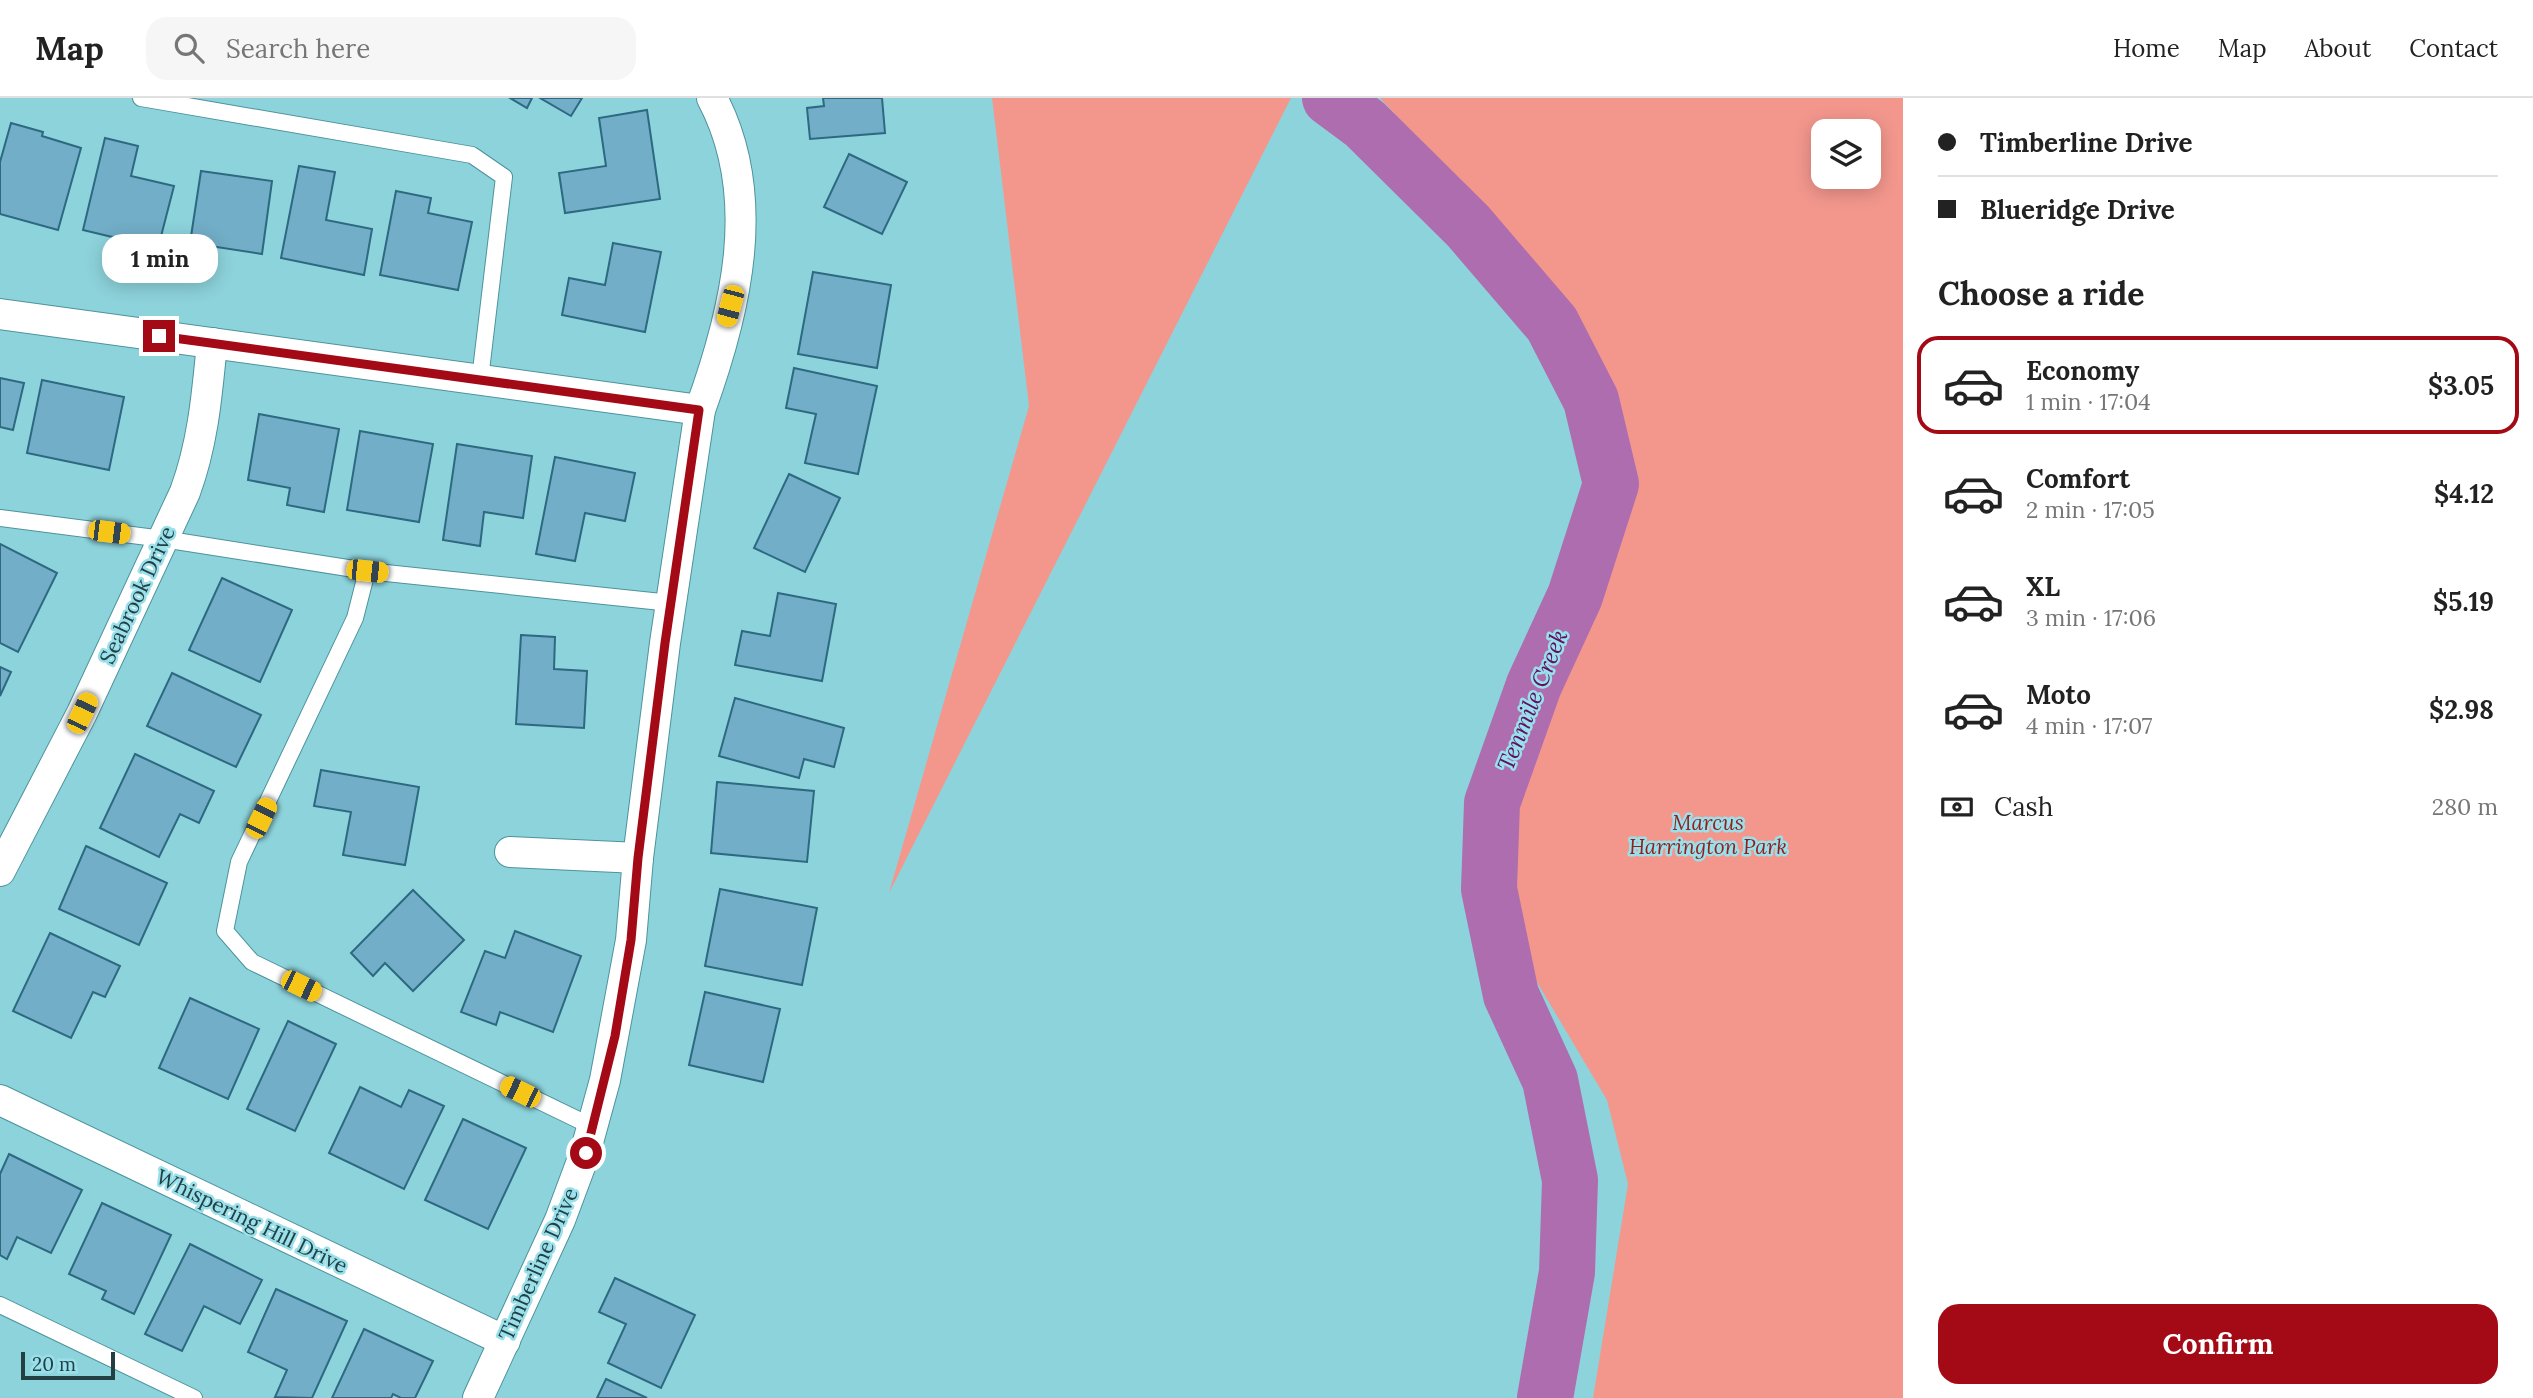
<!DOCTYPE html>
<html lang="en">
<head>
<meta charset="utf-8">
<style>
  body { margin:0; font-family:Lora,serif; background:#f6f6f6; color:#222; height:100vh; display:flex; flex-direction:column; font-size:26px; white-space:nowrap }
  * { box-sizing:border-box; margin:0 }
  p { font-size:23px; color:#767676 }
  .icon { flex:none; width:38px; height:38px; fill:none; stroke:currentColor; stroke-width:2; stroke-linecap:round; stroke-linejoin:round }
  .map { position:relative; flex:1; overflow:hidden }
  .panel { display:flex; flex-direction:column; background:#fff; width:630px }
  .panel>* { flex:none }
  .banner { display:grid; align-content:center; height:154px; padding:0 35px; background:#fff }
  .fabs { position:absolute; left:1811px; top:21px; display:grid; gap:14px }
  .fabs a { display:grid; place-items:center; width:70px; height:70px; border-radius:14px; background:#fff; box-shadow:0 4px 18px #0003; font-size:35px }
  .scale { position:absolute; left:21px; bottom:18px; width:94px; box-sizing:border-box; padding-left:7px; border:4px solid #223f43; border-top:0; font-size:19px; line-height:24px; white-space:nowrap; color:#223f43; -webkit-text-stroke:5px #99e0ea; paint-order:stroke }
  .end { position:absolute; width:32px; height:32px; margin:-16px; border:9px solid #a40a16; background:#fff; box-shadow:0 0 0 4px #fff }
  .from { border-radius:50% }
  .bubble { position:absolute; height:49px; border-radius:21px; background:#fff; box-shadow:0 4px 18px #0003; font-size:23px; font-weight:700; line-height:49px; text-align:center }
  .car { position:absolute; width:21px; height:42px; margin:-21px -10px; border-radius:9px; box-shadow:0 0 5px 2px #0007; background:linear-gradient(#f5c518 24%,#345 0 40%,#f5c518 0 76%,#345 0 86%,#f5c518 0) }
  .banner b { display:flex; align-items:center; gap:24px; height:66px; font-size:26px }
  .banner b+b { border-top:2px solid #e0e0e0 }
  .banner i { width:18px; height:18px; background:#222 }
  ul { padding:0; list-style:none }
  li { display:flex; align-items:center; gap:21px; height:98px; margin:0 14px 10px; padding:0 21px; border:4px solid transparent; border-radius:21px }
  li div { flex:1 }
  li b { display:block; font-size:26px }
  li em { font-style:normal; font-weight:700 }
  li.on { border-color:#a40a16 }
  li>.icon { width:63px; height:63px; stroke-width:1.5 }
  h2 { padding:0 35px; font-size:32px; line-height:84px }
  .pay { display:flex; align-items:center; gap:18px; height:77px; padding:0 35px; font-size:26px }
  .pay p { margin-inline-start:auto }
  .action { display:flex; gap:14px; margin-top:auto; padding:14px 35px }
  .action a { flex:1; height:80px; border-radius:21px; background:#a40a16; color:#fff; font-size:28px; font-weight:700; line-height:80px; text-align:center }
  header { display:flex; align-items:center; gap:42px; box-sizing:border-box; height:98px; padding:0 35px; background:#fff; border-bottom:2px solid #e0e0e0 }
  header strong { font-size:33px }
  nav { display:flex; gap:38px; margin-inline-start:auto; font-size:24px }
  .search { width:490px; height:63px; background:#f6f6f6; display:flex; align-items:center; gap:18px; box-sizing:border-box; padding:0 24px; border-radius:21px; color:#767676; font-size:26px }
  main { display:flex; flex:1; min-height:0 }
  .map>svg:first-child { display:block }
  .green { fill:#f3978d; fill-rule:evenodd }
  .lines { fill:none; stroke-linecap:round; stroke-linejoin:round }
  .river { stroke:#ae6daf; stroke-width:56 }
  .building { fill:#72aec7; stroke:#2d6980; stroke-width:2 }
  .lane-casing { stroke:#4d939c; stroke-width:18 }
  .street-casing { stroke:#4d939c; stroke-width:32 }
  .lane { stroke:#fff; stroke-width:16 }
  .street { stroke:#fff; stroke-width:30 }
  .route { stroke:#a40a16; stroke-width:9 }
  .labels { text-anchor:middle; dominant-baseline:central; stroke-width:5; stroke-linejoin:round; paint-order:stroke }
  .street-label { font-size:21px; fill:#223f43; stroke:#99e0ea }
  .park-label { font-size:21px; font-style:italic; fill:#921e1e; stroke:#99e0ea }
  .water-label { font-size:23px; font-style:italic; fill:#600d64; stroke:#99e0ea }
</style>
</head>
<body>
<header>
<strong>Map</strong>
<div class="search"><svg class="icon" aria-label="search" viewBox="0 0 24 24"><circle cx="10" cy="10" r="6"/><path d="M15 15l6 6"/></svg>Search here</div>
<nav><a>Home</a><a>Map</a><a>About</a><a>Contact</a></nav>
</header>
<main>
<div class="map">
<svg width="1903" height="1300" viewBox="0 0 1903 1300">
  <rect width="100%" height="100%" fill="#8dd3dc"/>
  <!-- green -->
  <g class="green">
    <polygon points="992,0 1291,0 889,795 1029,308"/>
    <path d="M 1380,0 L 1903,0 L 1903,1300 L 1593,1300 L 1628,1086 L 1607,1002 L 1522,859 L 1508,703 L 1627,401 L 1622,319 L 1552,188 ZM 1824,33 L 1869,33 L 1869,79 L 1824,79 Z"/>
  </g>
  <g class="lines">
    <!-- river -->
    <polyline class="river" points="1330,0 1365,26 1468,128 1552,226 1591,302 1611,386 1575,498 1534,587 1492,705 1489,791 1511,897 1550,982 1570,1082 1567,1174 1545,1300"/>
  </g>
  <!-- building -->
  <g class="building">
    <polygon points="510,0 532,0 527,10"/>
    <polygon points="540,0 582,0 571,18"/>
    <polygon points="823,0 882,0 885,35 810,41 807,10 824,8"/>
    <polygon points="647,12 660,101 565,115 559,75 606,68 599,20"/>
    <polygon points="11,25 43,34 42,38 81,50 58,132 0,116 0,64"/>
    <polygon points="105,40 138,48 131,78 174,88 158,150 83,132"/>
    <polygon points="849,56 907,84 882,136 824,109"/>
    <polygon points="299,68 335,74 326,122 372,131 364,177 281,160"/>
    <polygon points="201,73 272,83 262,156 190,145"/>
    <polygon points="396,93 431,100 428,115 472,124 458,192 380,177"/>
    <polygon points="613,145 661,154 645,234 562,217 569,180 605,187"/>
    <polygon points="813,174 891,187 877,270 798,256"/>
    <polygon points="794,270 877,288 858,376 805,365 816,316 786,310"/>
    <polygon points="0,280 24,285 13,332 0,329"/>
    <polygon points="42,282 124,299 109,372 27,355"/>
    <polygon points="259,316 339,331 324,414 287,407 290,390 248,382"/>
    <polygon points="360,333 433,346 419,424 347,412"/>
    <polygon points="457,346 532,358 523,420 484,414 480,448 443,442"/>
    <polygon points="555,359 635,375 625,423 585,415 575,463 536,456"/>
    <polygon points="789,376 840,400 805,474 754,450"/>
    <polygon points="0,446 57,475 18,554 0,545"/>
    <polygon points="222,480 292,512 260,584 189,552"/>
    <polygon points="778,495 836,506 822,583 735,567 742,533 770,538"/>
    <polygon points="521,537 555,539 554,571 587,573 584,630 516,626"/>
    <polygon points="0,569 11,574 0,598"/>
    <polygon points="172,575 261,617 236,669 147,628"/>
    <polygon points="735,600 844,630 834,669 804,661 799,680 719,658"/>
    <polygon points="135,656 214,693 199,725 180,716 159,759 100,730"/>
    <polygon points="321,672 419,689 405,767 343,757 351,714 314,708"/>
    <polygon points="717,684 814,693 807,764 711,755"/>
    <polygon points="86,748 167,785 139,847 59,811"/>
    <polygon points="720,791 817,810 802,887 705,868"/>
    <polygon points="413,792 464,842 413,893 385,865 373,878 351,855"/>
    <polygon points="515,833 581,858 553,934 500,914 496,927 461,914 485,853 505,860"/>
    <polygon points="50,835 120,868 105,899 93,894 71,940 13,913"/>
    <polygon points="705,894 780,911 763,984 689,967"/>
    <polygon points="190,900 259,931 228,1001 159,970"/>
    <polygon points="288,923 336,946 295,1033 247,1011"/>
    <polygon points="360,989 401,1009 409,992 444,1008 404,1091 329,1055"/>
    <polygon points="463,1021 526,1050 488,1131 425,1102"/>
    <polygon points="9,1056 82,1092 51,1155 17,1139 7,1161 0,1157 0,1076"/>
    <polygon points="102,1105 171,1137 134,1216 102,1201 106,1193 69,1176"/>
    <polygon points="190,1146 262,1182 240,1226 204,1208 182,1253 145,1236"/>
    <polygon points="615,1180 695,1217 661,1290 608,1265 626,1226 599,1214"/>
    <polygon points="276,1191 347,1223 312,1300 275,1299 287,1272 248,1254"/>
    <polygon points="364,1231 433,1263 415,1300 401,1300 393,1296 391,1300 332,1300"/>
    <polygon points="606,1281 647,1300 597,1300"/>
  </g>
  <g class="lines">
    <!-- lane casing -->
    <g class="lane-casing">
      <g id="lane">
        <polyline points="141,0 472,57 504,79 480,281"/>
        <polyline points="0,420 163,441 367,473 671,505"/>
        <polyline points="367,473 355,520 239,764 225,833 252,864 593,1029"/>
        <polyline points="0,1207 194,1300"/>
      </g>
    </g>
    <!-- street casing -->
    <g class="street-casing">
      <g id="street">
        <polyline points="0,216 700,312"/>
        <polyline points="510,754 638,760"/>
        <path d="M 0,773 L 82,615 L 185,394 C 203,345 207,297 212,245"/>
        <polyline points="0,1002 505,1243"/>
        <path d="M 478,1300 L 560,1122 L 585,1055 L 605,982 L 631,842 L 638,760 L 665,545 L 700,312 C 736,213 764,98 712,0"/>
      </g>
    </g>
    <!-- lane -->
    <use href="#lane" class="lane"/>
    <!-- street -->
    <use href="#street" class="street"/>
  </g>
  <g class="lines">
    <!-- route -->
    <polyline class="route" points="159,238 699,312 665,545 638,760 631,842 615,938 586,1055"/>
  </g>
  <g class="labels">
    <!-- street labels -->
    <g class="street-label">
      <text transform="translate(137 497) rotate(-65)">Seabrook Drive</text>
      <text transform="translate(252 1123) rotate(26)">Whispering Hill Drive</text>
      <text transform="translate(538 1166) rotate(-66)">Timberline Drive</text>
    </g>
    <!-- park labels -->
    <g class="park-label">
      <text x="1708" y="724">Marcus<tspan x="1708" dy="24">Harrington Park</tspan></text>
    </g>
    <!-- water labels -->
    <g class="water-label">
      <text transform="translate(1532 602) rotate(-68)">Tenmile Creek</text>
    </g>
  </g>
</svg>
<div class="fabs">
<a><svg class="icon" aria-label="layers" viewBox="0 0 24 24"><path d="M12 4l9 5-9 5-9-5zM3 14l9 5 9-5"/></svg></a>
</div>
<div class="scale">20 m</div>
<i class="end from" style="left:586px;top:1055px"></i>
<i class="end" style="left:159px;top:238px"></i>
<div class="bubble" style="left:102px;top:136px;width:116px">1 min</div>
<i class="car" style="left:730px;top:208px;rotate:195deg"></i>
<i class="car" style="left:109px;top:434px;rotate:97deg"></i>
<i class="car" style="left:367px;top:473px;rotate:96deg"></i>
<i class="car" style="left:82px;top:615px;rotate:25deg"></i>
<i class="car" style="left:261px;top:720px;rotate:26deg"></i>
<i class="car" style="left:301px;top:888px;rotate:116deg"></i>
<i class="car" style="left:520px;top:994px;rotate:296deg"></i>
</div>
<section class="panel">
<div class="banner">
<b><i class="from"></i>Timberline Drive</b>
<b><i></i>Blueridge Drive</b>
</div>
<h2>Choose a ride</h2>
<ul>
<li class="on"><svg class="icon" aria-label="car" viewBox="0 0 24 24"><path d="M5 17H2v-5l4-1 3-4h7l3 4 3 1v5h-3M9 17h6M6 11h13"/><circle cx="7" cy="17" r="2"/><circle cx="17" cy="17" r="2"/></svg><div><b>Economy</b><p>1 min · 17:04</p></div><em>$3.05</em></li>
<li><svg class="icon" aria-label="car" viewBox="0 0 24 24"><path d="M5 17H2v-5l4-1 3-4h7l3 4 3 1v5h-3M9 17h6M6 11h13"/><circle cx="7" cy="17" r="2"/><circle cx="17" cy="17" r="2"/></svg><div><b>Comfort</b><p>2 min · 17:05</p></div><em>$4.12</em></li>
<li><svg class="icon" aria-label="car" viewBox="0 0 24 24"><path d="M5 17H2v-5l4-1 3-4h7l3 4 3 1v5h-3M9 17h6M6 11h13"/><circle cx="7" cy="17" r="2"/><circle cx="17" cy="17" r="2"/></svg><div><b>XL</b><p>3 min · 17:06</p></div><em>$5.19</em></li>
<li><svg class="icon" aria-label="car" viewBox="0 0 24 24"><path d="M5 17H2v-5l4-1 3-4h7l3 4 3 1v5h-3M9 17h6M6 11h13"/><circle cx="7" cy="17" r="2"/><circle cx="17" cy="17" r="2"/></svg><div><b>Moto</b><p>4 min · 17:07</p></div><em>$2.98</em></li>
</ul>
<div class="pay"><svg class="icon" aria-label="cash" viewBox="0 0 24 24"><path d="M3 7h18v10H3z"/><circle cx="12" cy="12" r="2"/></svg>Cash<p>280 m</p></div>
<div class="action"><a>Confirm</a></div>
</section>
</main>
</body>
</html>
